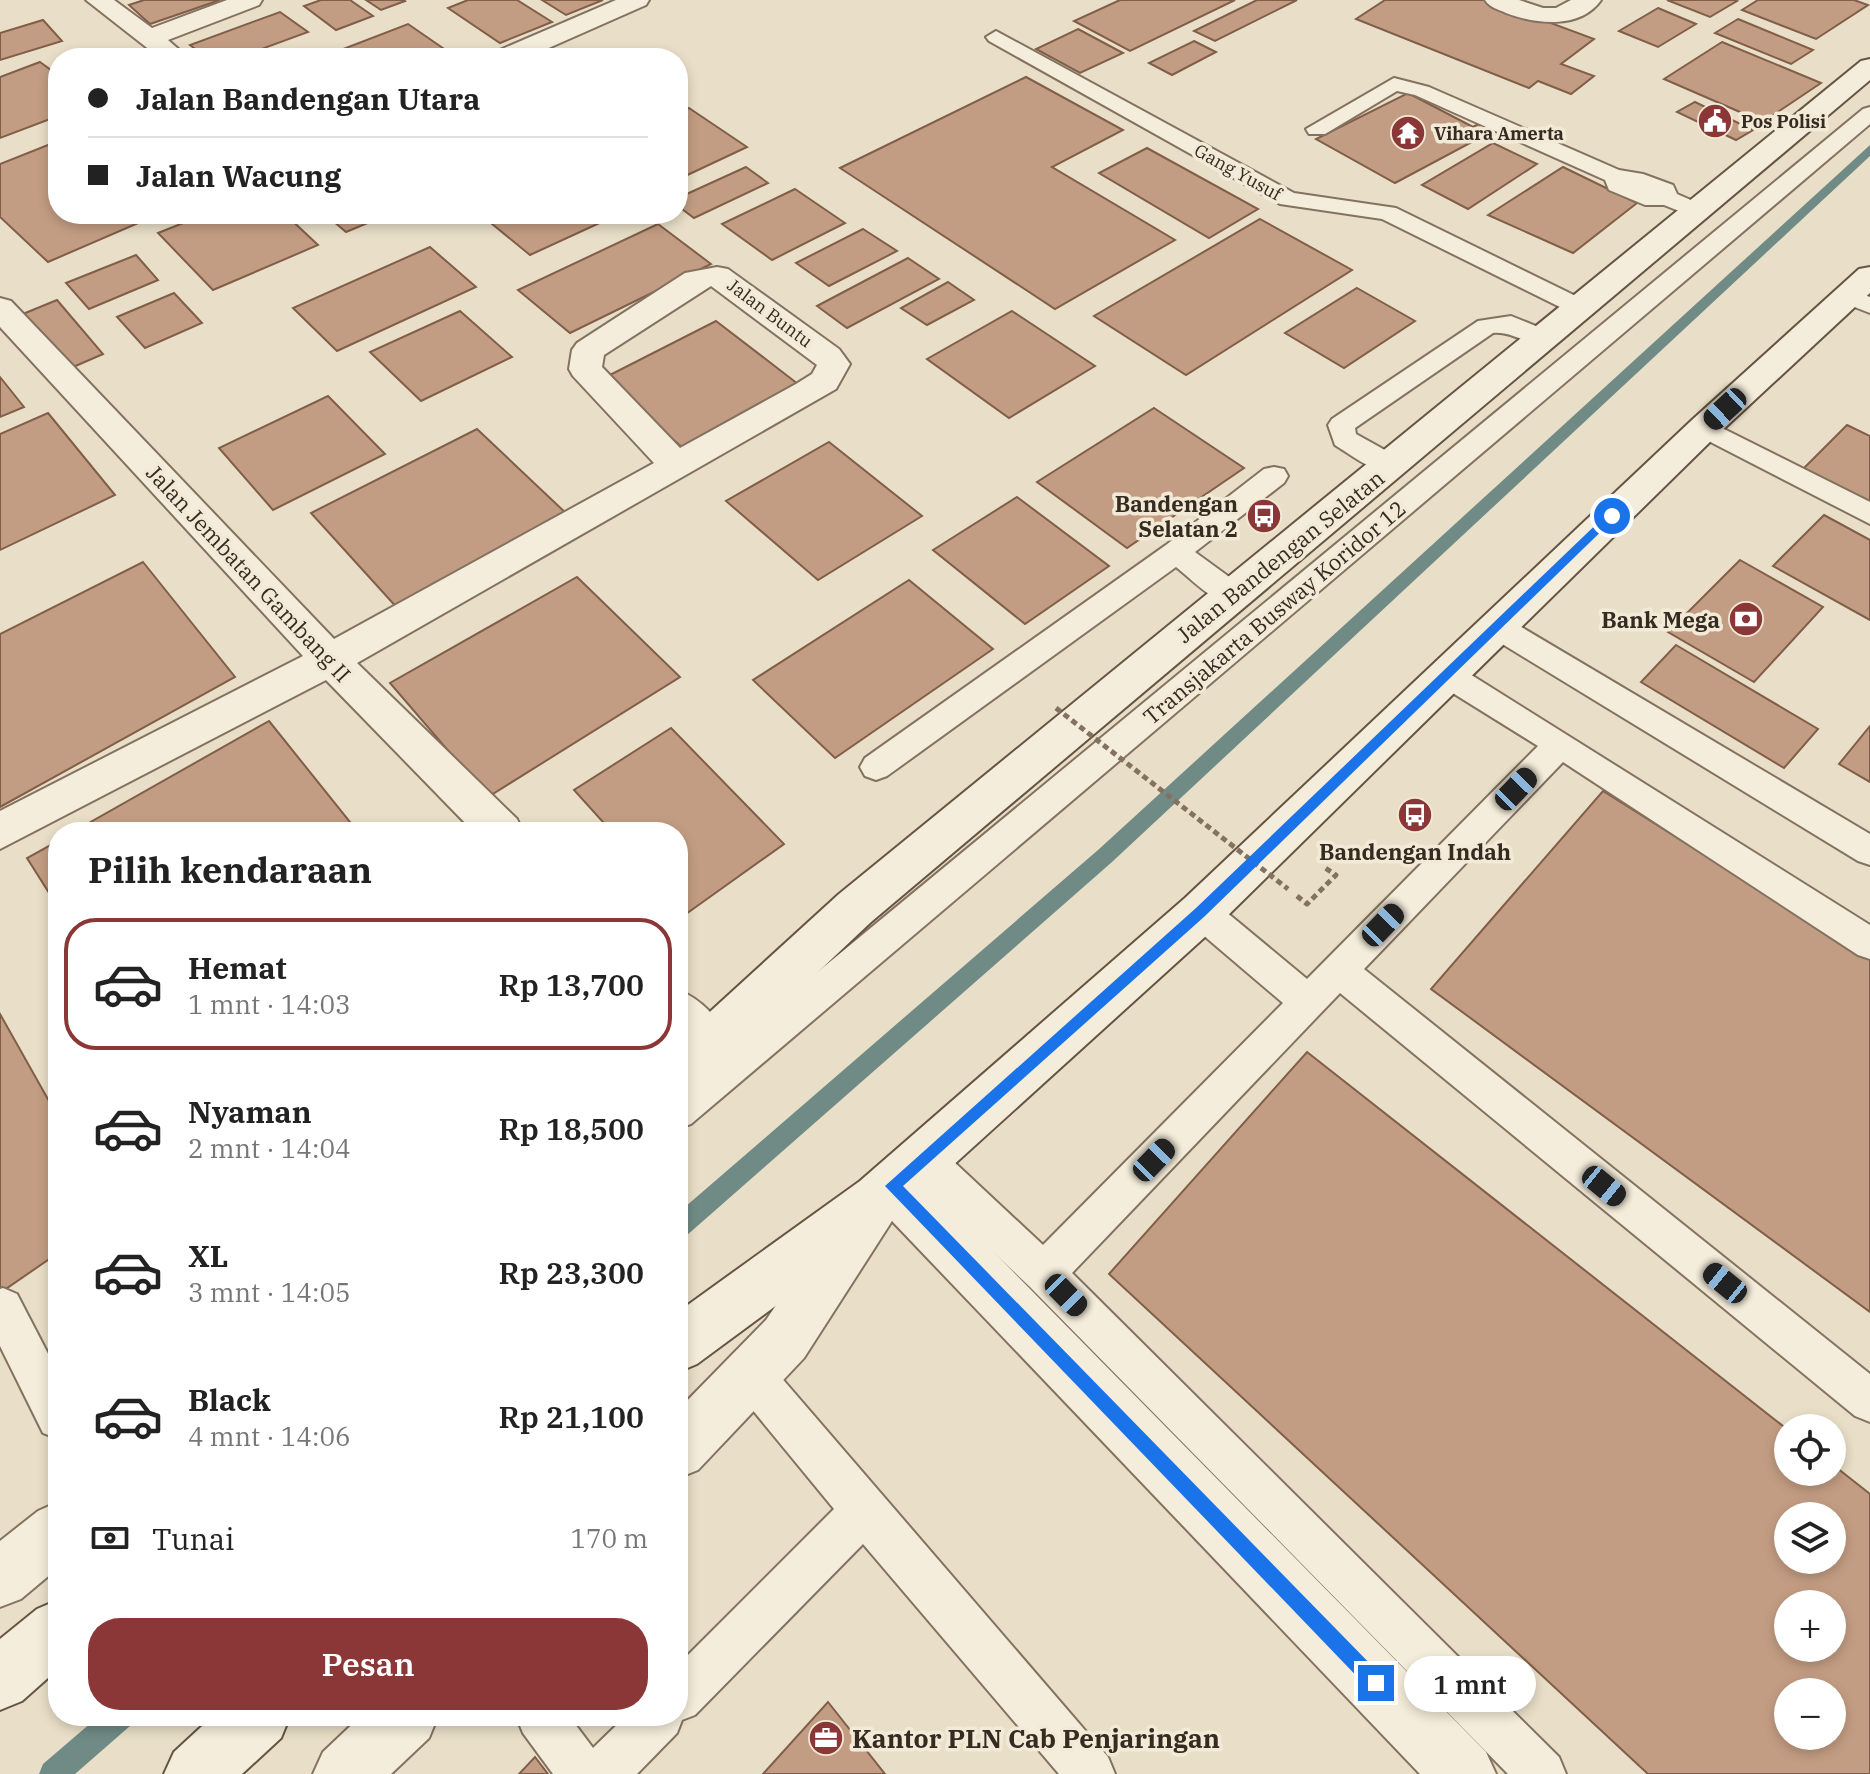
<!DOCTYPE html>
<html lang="id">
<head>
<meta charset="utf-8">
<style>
  body { margin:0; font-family:"IBM Plex Serif",serif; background:#f2f2f2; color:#222; height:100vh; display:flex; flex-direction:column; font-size:30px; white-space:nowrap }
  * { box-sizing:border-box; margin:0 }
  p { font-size:26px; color:#767676 }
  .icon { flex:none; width:44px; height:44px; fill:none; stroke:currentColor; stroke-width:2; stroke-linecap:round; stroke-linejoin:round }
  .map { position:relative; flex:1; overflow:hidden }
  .side { position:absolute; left:48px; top:822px; width:640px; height:904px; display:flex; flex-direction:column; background:#fff; border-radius:32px; box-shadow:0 4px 12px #0003 }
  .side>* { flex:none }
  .guide { position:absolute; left:48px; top:48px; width:640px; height:176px; border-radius:32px; box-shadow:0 4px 12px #0003; display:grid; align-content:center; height:176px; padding:0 40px; background:#fff }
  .fabs { position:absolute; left:1774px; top:1414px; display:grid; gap:16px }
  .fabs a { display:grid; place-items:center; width:72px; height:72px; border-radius:50%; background:#fff; box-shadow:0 4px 12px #0003; font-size:40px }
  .end { position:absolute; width:36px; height:36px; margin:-18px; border:10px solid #1a73e8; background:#fff; box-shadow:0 0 0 4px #fff }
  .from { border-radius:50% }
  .bubble { position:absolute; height:56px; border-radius:28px; background:#fff; box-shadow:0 4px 12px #0003; font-size:26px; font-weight:600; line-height:56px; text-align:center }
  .car { position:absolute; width:24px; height:48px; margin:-24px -12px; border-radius:10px; box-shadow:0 0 6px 2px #0007; background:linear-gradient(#222 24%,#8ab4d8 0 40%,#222 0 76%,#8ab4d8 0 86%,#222 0) }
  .guide b { display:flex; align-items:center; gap:28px; height:76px; font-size:30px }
  .guide b+b { border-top:2px solid #e0e0e0 }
  .guide i { width:20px; height:20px; background:#222 }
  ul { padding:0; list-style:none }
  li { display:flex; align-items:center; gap:24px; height:132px; margin:0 16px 12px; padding:0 24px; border:4px solid transparent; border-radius:32px }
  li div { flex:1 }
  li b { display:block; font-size:30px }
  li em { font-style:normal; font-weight:600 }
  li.on { border-color:#8b3637 }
  li>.icon { width:72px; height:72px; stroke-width:1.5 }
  h2 { padding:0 40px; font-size:36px; line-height:96px }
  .pay { display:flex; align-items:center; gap:20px; height:88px; padding:0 40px; font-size:30px }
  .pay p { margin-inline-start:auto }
  .button { display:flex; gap:16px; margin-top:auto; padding:16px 40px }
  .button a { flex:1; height:92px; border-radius:32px; background:#8b3637; color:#fff; font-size:32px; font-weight:600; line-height:92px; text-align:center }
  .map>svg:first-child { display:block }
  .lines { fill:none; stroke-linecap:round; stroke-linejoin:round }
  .stream { fill:#708b85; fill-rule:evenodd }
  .building { fill:#c39d83; stroke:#805e48; stroke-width:2; fill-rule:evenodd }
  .service-casing { stroke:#83725f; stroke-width:4 }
  .minor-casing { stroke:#83725f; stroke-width:4 }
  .secondary-casing { stroke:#655442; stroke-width:4 }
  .path { stroke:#83725f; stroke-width:5; stroke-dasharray:6 4; stroke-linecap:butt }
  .service { fill:#f5eddb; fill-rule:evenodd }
  .minor { fill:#f5eddb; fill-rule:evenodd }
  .secondary { fill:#f5eddb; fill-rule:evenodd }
  .path-bridge { stroke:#83725f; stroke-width:5; stroke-dasharray:6 4; stroke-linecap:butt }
  .route { fill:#1a73e8 }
  .labels { text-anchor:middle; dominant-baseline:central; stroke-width:7; stroke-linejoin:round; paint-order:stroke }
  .far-poi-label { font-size:18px; font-weight:bold; fill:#352b21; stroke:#f2ead7; text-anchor:start }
  .far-street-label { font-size:18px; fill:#352b21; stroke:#f2ead7 }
  .poi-label { font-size:22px; font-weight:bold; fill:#352b21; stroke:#f2ead7; text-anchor:end }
  .street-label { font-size:22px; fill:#352b21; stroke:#f2ead7 }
  .near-poi-label { font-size:26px; font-weight:bold; fill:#352b21; stroke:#f2ead7; text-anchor:start }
</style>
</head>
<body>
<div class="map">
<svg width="1870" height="1774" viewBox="0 0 1870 1774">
  <rect width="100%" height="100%" fill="#e9dfc8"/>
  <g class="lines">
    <!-- stream -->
    <g class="stream">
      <polygon points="1870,145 1870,156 1112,862 686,1236 678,1240 678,1213 1098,850"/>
      <polygon points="99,1716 134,1716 130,1726 75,1774 39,1774 43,1764"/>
    </g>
  </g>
  <!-- building -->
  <g class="building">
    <polygon points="144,0 220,0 150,24 129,5"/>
    <polygon points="321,0 350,0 373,16 336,30 304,6"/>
    <polygon points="366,0 404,0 405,1 381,10"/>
    <polygon points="468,0 517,0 552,22 500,43 448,8"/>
    <polygon points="542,0 603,0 566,15"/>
    <polygon points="1120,0 1235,0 1130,51 1074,21"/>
    <polygon points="1257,0 1297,0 1215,41 1194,31"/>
    <polygon points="1385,0 1489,0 1594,39 1561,64 1594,76 1571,94 1538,81 1529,88 1356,19"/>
    <polygon points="1667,0 1734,0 1737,1 1710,17"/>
    <polygon points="1758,0 1854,0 1868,5 1816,39 1742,10"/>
    <polygon points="1658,8 1696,24 1658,47 1619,31"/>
    <polygon points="280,12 308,32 237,58 207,58 190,45"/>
    <polygon points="1738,19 1813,50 1791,64 1715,33"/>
    <polygon points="43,20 62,41 0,60 0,33"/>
    <polygon points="408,24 450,53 438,58 320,58"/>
    <polygon points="1078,29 1123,53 1080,73 1036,49"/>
    <polygon points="1194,41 1216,52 1172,75 1149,63"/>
    <polygon points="1722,42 1821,83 1763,122 1664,79"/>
    <polygon points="40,62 51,70 58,67 58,116 0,138 0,77"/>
    <polygon points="1026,77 1123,130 1052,167 1175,240 1055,309 840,168"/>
    <polygon points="1408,93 1473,127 1486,120 1500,127 1395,183 1316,139"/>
    <polygon points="1695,102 1753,130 1736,140 1677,112"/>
    <polygon points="689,108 747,147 681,178 678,176 678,113"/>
    <polygon points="58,141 58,214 159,214 48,262 0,217 0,164"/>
    <polygon points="1493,143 1537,164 1468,209 1422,185"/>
    <polygon points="1147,148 1258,209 1209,238 1099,173"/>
    <polygon points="746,167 768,183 694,218 678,206 678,198"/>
    <polygon points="1563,167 1637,203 1573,253 1488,215"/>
    <polygon points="795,189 845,223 772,260 722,224"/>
    <polygon points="206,214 285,214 318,245 213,290 158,233"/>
    <polygon points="325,214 389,214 346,232"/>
    <polygon points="480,214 619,214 530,255"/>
    <polygon points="1260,219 1352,270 1186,375 1094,316"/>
    <polygon points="658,224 711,264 570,333 518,290"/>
    <polygon points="863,229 897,251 829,286 796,263"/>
    <polygon points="430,247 476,287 337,351 293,308"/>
    <polygon points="136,255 158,280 89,309 66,283"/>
    <polygon points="908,258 939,279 847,328 817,306"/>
    <polygon points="948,282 974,300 927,325 901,308"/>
    <polygon points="1357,288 1415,321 1344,368 1285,333"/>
    <polygon points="174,293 202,323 145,348 117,317"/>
    <polygon points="57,300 103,354 64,371 18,316"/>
    <polygon points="460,311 512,357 421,401 370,352"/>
    <polygon points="1012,311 1095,366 1009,418 927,359"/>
    <polygon points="716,321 798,384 683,448 602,379"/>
    <polygon points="0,377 24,407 0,417"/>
    <polygon points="328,396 385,454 273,510 219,448"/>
    <polygon points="1154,408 1244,468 1127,548 1037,482"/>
    <polygon points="48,413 115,495 0,550 0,434"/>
    <polygon points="1847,425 1870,436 1870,506 1801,471"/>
    <polygon points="477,429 569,516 399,610 311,513"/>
    <polygon points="829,442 922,516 818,580 726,501"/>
    <polygon points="1017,497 1109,566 1025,624 933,550"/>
    <polygon points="1824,515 1870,540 1870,620 1773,566"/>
    <polygon points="1740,560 1823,607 1754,682 1668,632"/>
    <polygon points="143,562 235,677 0,807 0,634"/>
    <polygon points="577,577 680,677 488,797 390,683"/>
    <polygon points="909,580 993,649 835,758 753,680"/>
    <polygon points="1676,645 1818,729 1784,768 1641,682"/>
    <polygon points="269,721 358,832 73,832"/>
    <polygon points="1870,726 1870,782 1839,764"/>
    <polygon points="671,728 784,844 686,914 678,905 678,832 612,832 574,790"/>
    <polygon points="1603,791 1870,959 1870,1312 1431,989"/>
    <polygon points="58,841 58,907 27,858"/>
    <polygon points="0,1014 58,1117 58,1253 0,1293"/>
    <path d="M 1307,1052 L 1788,1430 L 1788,1472 L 1832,1472 L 1832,1464 L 1870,1494 L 1870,1774 L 1648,1774 L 1109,1274 ZM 1788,1516 L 1832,1516 L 1832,1560 L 1788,1560 ZM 1788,1604 L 1832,1604 L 1832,1648 L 1788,1648 ZM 1788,1692 L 1832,1692 L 1832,1736 L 1788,1736 Z"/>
    <polygon points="828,1702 885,1774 763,1774"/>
    <polygon points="535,1757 548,1774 519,1774"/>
  </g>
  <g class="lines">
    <!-- service casing -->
    <g class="service-casing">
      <g id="service">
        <polygon points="996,31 1294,193 1396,208 1590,303 1593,308 1590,313 1572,313 1382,219 1280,204 989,41 986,37"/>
        <polygon points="1394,78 1429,87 1619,170 1643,174 1673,185 1677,194 1707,207 1710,212 1707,217 1699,219 1664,205 1645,205 1609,190 1605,180 1415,95 1397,91 1325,134 1309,134 1306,129"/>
        <polygon points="1870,107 1870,124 691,1124 678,1129 678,1087 1863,109"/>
        <polygon points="1848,289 1870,297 1870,313 1839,301 1836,296 1839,291"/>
        <path d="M 1511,316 L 1553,333 L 1556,339 L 1553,345 C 1532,350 1516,331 1493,333 L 1355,428 L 1356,434 L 1401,459 L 1404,465 L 1401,471 C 1379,478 1353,456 1335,445 L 1328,425 L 1332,419 L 1478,321 Z"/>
        <polygon points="1704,419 1870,502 1870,524 1695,434 1691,428 1695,422"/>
        <path d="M 1274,467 L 1284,469 L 1288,476 L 1284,483 L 1195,552 L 1243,587 L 1248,595 L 1243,603 C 1219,610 1194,581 1176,567 L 887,776 L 876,780 L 865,776 L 860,767 L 865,758 L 1166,545 L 1264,469 Z"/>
        <polygon points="1496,615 1506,618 1870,834 1870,865 1858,861 1486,634 1481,626 1486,618"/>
        <polygon points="1446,662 1457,666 1870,925 1870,959 1858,955 1563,762 1364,969 1870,1374 1870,1422 1855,1416 1340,993 1072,1273 1559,1757 1566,1774 1508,1774 1030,1287 909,1172 904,1159 909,1146 923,1140 937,1146 1043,1245 1283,1003 1189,923 1184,912 1189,901 1201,897 1213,901 1307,979 1538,746 1435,682 1431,674 1435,666"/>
        <polygon points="3,1288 17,1294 58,1373 58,1439 43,1433 0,1346 0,1289"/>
        <polygon points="752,1355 767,1361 1108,1757 1115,1774 1059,1774 863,1544 695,1715 682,1720 677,1733 637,1774 553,1774 523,1733 516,1716 569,1716 593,1748 626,1716 678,1716 678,1665 834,1509 737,1391 731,1376 737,1361"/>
      </g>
    </g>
    <!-- minor casing -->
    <g class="minor-casing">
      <g id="minor">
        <polygon points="86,0 114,0 152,28 227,0 262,0 259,5 168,40 184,54 181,58 160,58"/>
        <polygon points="616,0 649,0 646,5 526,58 491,58 495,52"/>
        <path d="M 1485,0 L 1519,0 L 1543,8 L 1556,8 L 1571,0 L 1601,0 C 1580,30 1535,24 1506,13 C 1498,9 1490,8 1485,0 Z"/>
        <path d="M 717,267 L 728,269 L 839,349 L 850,364 L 836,389 L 357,663 L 517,819 L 523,832 L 474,832 L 326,680 L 0,849 L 0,811 L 303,656 L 0,327 L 0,298 L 11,301 L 334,639 L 654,463 L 573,376 L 569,369 L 572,350 L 577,343 L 685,273 ZM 711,286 L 817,365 L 812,374 L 796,384 L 680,448 L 602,367 L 604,355 Z"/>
        <path d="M 678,990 C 702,999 720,1020 731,1043 L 724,1058 L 707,1065 L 690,1058 L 678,1045 Z"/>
        <polygon points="893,1161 911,1168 1486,1752 1496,1774 1420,1774 892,1221 804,1358 698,1470 678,1478 678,1410 766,1320 853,1191 868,1185 875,1168"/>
        <polygon points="58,1502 58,1568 21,1599 0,1607 0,1541 38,1511"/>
        <polygon points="361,1716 438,1716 429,1738 391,1774 313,1774 323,1752"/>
      </g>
    </g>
    <!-- secondary casing -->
    <g class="secondary-casing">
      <g id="secondary">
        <polygon points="1870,59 1870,80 871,922 695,1088 678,1094 678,1041 839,894 1861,61"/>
        <polygon points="1870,267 1870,293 1716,436 1217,926 896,1217 697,1364 678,1372 678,1312 860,1181 1185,898 1692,420 1859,269"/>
        <polygon points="58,1600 58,1669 22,1701 0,1710 0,1639 37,1609"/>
        <polygon points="213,1716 290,1716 281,1738 242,1774 164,1774 174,1752"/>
      </g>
    </g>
    <!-- path -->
    <polyline class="path" points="1297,896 1307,904 1336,875 1325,868"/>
    <!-- service -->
    <use href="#service" class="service"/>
    <!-- minor -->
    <use href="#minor" class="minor"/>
    <!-- secondary -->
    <use href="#secondary" class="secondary"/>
    <!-- path-bridge -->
    <polyline class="path-bridge" points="1056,708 1288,889"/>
  </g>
  <!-- route -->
  <polygon class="route" points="1608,513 1617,516 1205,916 903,1186 1382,1676 1385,1683 1382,1689 1376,1692 1369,1689 885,1186 1196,908"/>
  <!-- icons -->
  <defs>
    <g id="civic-disc" transform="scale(1.8)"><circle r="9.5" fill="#8b3637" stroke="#f2ead7"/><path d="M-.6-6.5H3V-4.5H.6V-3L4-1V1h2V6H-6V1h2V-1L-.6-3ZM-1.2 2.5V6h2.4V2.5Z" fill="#fff"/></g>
    <g id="temple-disc" transform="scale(1.8)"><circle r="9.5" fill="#8b3637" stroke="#f2ead7"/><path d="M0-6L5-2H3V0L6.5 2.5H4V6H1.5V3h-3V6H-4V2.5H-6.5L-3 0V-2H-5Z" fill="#fff"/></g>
    <g id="bus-disc" transform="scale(1.8)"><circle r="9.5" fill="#8b3637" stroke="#f2ead7"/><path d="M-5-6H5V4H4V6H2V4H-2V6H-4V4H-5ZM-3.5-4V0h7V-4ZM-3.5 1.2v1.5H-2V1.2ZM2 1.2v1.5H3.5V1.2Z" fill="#fff"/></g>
    <g id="bank-disc" transform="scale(1.8)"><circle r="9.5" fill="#8b3637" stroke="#f2ead7"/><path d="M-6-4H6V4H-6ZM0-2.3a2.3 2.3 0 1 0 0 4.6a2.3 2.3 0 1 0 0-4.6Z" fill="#fff"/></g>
    <g id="office-disc" transform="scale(1.8)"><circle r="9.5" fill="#8b3637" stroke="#f2ead7"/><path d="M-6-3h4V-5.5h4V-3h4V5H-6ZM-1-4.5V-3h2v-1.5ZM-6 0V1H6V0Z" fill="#fff"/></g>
  </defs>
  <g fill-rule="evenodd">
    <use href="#civic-disc" x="1715" y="121"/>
    <use href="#temple-disc" x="1408" y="133"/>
    <use href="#bus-disc" x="1264" y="516"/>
    <use href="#bank-disc" x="1746" y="619"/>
    <use href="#bus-disc" x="1415" y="815"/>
    <use href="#office-disc" x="826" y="1738"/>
  </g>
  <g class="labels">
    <!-- far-poi labels -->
    <g class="far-poi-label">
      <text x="1741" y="121">Pos Polisi</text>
      <text x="1434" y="133">Vihara Amerta</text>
    </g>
    <!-- far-street labels -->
    <g class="far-street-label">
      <text transform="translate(1238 172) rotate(29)">Gang Yusuf</text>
      <text transform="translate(770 313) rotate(37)">Jalan Buntu</text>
    </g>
    <!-- poi labels -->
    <g class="poi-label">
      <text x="1238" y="503">Bandengan<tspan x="1238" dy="25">Selatan 2</tspan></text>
      <text x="1720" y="619">Bank Mega</text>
      <text x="1415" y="851" text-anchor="middle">Bandengan Indah</text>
    </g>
    <!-- street labels -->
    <g class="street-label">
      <text transform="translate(1280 556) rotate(-39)">Jalan Bandengan Selatan</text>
      <text transform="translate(249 573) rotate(47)">Jalan Jembatan Gambang II</text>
      <text transform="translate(1274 612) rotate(-40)">Transjakarta Busway Koridor 12</text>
    </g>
    <!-- near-poi labels -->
    <g class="near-poi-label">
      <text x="852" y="1738">Kantor PLN Cab Penjaringan</text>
    </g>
  </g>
</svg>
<div class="fabs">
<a><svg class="icon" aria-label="locate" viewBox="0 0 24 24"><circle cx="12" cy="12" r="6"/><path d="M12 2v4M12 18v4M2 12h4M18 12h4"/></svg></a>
<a><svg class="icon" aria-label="layers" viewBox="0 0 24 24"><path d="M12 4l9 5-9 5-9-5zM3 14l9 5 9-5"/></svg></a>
<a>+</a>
<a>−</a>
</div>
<i class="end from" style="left:1612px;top:516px"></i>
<i class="end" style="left:1376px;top:1683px"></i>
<div class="bubble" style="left:1404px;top:1656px;width:132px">1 mnt</div>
<i class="car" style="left:1725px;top:409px;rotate:227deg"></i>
<i class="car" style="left:1516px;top:789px;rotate:44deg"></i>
<i class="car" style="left:1383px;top:925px;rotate:44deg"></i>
<i class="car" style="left:1154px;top:1160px;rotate:44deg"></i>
<i class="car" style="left:1604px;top:1186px;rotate:129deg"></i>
<i class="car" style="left:1725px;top:1283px;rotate:309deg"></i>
<i class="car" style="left:1066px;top:1295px;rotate:135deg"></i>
<div class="guide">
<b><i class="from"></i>Jalan Bandengan Utara</b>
<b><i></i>Jalan Wacung</b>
</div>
<section class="side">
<h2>Pilih kendaraan</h2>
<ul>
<li class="on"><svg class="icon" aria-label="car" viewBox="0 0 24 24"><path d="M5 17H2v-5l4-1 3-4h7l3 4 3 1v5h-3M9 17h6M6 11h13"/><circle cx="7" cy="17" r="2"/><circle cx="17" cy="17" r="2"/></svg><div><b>Hemat</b><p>1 mnt · 14:03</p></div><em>Rp 13,700</em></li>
<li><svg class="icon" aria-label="car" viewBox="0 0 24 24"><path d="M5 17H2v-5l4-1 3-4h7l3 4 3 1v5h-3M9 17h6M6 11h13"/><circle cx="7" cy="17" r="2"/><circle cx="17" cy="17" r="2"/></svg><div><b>Nyaman</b><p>2 mnt · 14:04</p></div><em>Rp 18,500</em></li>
<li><svg class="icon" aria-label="car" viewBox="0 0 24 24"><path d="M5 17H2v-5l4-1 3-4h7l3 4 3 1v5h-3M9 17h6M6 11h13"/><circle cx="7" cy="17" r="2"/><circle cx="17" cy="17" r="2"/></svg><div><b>XL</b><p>3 mnt · 14:05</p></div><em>Rp 23,300</em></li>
<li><svg class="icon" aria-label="car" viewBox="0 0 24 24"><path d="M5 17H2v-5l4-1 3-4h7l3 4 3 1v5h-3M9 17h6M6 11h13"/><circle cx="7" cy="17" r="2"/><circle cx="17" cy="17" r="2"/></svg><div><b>Black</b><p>4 mnt · 14:06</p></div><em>Rp 21,100</em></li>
</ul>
<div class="pay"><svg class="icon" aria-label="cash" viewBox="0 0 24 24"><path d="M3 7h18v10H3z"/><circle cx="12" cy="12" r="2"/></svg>Tunai<p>170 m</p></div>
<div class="button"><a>Pesan</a></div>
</section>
</div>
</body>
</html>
